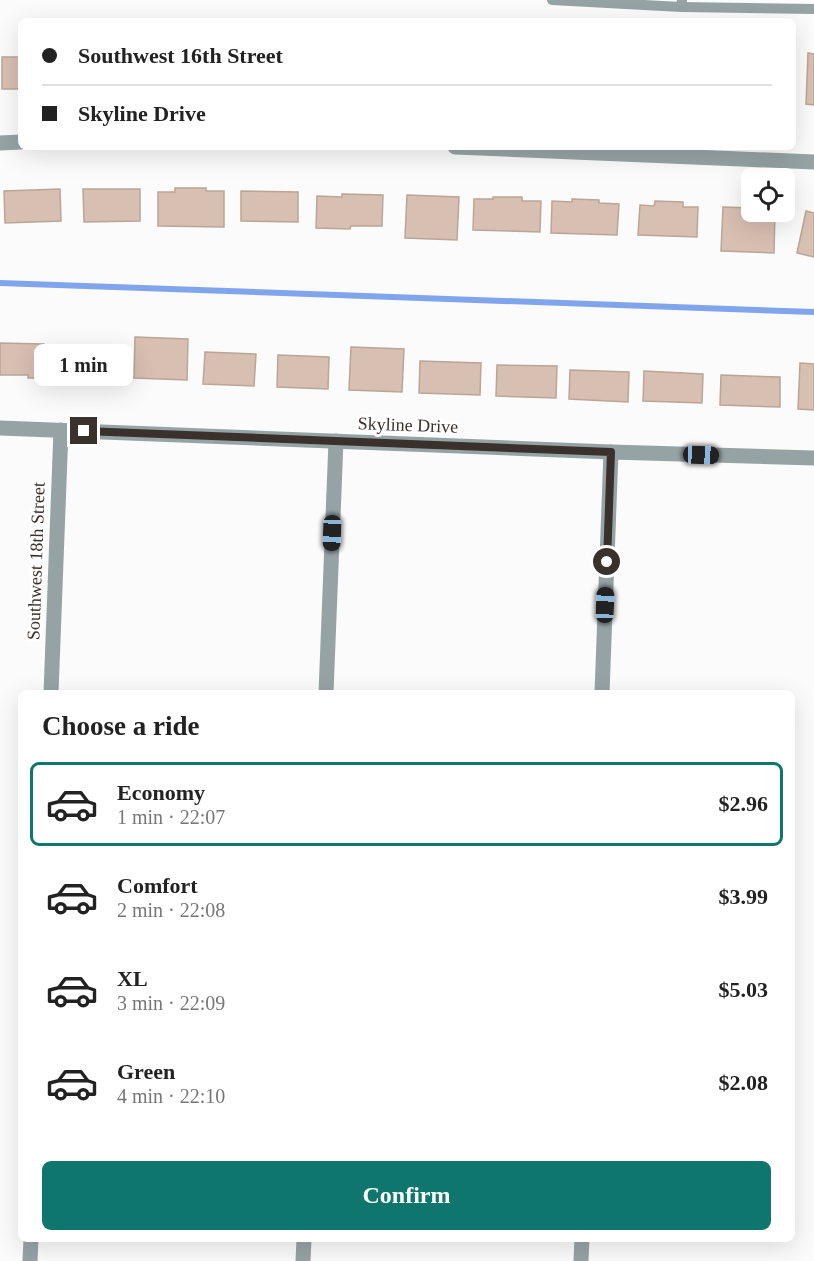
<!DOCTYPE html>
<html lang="en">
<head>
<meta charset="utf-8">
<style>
  body { margin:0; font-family:"Times New Roman",serif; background:#f2f2f2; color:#222; height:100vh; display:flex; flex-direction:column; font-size:22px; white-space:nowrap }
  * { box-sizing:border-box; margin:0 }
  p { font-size:20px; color:#767676 }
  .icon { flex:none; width:33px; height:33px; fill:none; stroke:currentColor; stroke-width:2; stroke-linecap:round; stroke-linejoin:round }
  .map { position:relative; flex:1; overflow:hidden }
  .details { position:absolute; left:18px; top:690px; width:777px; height:552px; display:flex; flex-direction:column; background:#fff; border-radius:9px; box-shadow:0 6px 24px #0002 }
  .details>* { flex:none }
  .hud { position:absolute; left:18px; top:18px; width:778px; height:132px; border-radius:9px; box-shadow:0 6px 24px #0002; display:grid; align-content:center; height:132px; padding:0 24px; background:#fff }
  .controls { position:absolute; left:741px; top:168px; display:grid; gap:12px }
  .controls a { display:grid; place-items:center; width:54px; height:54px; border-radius:9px; background:#fff; box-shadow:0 6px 24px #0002; font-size:30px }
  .end { position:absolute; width:27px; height:27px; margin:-14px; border:8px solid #3a302c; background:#fff; box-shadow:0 0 0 3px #fff }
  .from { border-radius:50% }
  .bubble { position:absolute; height:42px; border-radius:9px; background:#fff; box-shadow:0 6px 24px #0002; font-size:20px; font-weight:600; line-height:42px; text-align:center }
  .car { position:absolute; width:18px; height:36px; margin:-18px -9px; border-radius:8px; box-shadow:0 0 4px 2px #0007; background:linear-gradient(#222 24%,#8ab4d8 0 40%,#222 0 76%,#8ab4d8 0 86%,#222 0) }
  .hud b { display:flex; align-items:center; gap:21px; height:57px; font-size:22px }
  .hud b+b { border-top:2px solid #e0e0e0 }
  .hud i { width:15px; height:15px; background:#222 }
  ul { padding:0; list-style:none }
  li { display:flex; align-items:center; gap:18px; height:84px; margin:0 12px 9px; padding:0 12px; border:3px solid transparent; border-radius:9px }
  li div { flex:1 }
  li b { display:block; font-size:22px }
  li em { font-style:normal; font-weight:600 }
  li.current { border-color:#0f766e }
  li>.icon { width:54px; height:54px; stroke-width:1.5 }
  h2 { padding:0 24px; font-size:27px; line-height:72px }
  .primary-button { display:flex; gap:12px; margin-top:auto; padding:12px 24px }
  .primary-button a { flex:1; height:69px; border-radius:9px; background:#0f766e; color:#fff; font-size:24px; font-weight:600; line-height:69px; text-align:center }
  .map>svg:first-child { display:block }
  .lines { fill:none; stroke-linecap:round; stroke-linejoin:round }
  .stream { stroke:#81a5ed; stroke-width:6 }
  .building { fill:#d7bfb1; stroke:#bca596; stroke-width:1.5 }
  .lane { stroke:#96a3a5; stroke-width:10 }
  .street { stroke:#96a3a5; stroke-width:15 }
  .route { stroke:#3a302c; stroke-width:8 }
  .labels { text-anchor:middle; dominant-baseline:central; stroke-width:6; stroke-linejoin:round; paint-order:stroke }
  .street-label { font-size:18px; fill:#3a302c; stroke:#fff }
</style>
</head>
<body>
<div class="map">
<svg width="814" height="1261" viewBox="0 0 814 1261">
  <rect width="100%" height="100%" fill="#fbfbfb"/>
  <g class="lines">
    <!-- stream -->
    <polyline class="stream" points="0,283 814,312"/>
  </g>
  <!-- building -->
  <g class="building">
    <polygon points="808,53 814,54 814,105 806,104"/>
    <rect x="2" y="57" width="19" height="32"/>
    <polygon points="175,188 206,188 206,191 224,191 224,227 158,226 158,192 175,192"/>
    <polygon points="60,189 61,221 5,223 4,191"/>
    <polygon points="83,189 140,189 140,221 84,222"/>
    <polygon points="241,191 298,192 298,222 241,221"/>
    <polygon points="342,194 383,195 382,226 351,226 350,229 316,228 317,196 342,197"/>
    <polygon points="407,195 459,197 457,240 405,238"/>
    <polygon points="493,197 522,197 522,201 541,201 540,232 473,230 474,199 493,199"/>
    <polygon points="572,199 599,200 599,203 619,204 617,235 551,233 552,201 572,202"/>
    <polygon points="655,201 683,202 683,207 698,207 697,237 638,235 640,205 654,206"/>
    <polygon points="723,207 752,208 752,212 775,212 774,253 721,251"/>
    <polygon points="806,211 814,213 814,257 797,253"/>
    <polygon points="135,337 188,339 187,380 134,378"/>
    <polygon points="0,343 44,344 43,378 28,378 28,375 0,375"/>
    <polygon points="351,347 404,349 402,392 349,390"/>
    <polygon points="56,349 115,351 114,382 55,379"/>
    <polygon points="205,352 256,354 254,386 203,384"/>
    <polygon points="278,355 329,357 328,389 277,387"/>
    <polygon points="420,361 481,363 480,395 419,393"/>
    <polygon points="800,363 814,364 814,410 798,409"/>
    <polygon points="497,365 557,366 556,398 496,396"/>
    <polygon points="570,370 629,372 628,402 569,399"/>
    <polygon points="644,371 703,374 702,403 643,401"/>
    <polygon points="721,375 780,377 780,407 720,405"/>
  </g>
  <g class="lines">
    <!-- lane -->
    <g class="lane">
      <polyline points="552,0 681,7 682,0"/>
      <polyline points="681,7 814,9"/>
    </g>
    <!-- street -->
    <g class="street">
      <polyline points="0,143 21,142"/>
      <polyline points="455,147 814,162"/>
      <polyline points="0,428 611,452 814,458"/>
      <polyline points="51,693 61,430"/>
      <polyline points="326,693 336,441"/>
      <polyline points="602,693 611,452"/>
      <polyline points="30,1261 31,1239"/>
      <polyline points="303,1261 304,1239"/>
      <polyline points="581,1261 582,1239"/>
    </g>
  </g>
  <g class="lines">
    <!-- route -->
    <polyline class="route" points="84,431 611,452 607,562"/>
  </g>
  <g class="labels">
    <!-- street labels -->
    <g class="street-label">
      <text transform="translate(408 425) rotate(2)">Skyline Drive</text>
      <text transform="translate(36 561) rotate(-88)">Southwest 18th Street</text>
    </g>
  </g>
</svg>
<div class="controls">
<a><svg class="icon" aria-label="locate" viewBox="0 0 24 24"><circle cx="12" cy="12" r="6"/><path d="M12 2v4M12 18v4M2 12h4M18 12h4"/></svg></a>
</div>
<i class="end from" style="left:607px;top:562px"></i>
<i class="end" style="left:84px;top:431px"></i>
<div class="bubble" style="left:34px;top:344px;width:99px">1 min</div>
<i class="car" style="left:701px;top:455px;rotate:92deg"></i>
<i class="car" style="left:332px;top:533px;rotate:182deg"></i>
<i class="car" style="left:605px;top:605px;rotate:2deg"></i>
<div class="hud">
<b><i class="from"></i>Southwest 16th Street</b>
<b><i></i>Skyline Drive</b>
</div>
<section class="details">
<h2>Choose a ride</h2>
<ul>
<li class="current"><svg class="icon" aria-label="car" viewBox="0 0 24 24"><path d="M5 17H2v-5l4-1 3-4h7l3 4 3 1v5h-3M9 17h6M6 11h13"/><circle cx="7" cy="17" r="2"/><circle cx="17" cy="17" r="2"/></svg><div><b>Economy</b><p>1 min · 22:07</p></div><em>$2.96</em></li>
<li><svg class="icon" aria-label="car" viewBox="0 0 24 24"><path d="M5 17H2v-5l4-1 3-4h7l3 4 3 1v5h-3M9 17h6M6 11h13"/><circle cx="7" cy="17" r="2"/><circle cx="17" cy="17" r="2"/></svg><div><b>Comfort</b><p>2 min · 22:08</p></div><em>$3.99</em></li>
<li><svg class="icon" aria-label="car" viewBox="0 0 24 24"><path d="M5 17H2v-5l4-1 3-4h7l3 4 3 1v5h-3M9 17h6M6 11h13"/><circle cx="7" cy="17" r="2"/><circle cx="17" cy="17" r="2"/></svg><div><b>XL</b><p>3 min · 22:09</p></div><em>$5.03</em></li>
<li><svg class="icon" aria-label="car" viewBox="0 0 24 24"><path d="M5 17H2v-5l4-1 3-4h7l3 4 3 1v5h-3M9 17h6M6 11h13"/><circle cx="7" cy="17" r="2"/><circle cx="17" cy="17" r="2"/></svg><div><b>Green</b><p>4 min · 22:10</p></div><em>$2.08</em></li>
</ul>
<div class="primary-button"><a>Confirm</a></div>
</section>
</div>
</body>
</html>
